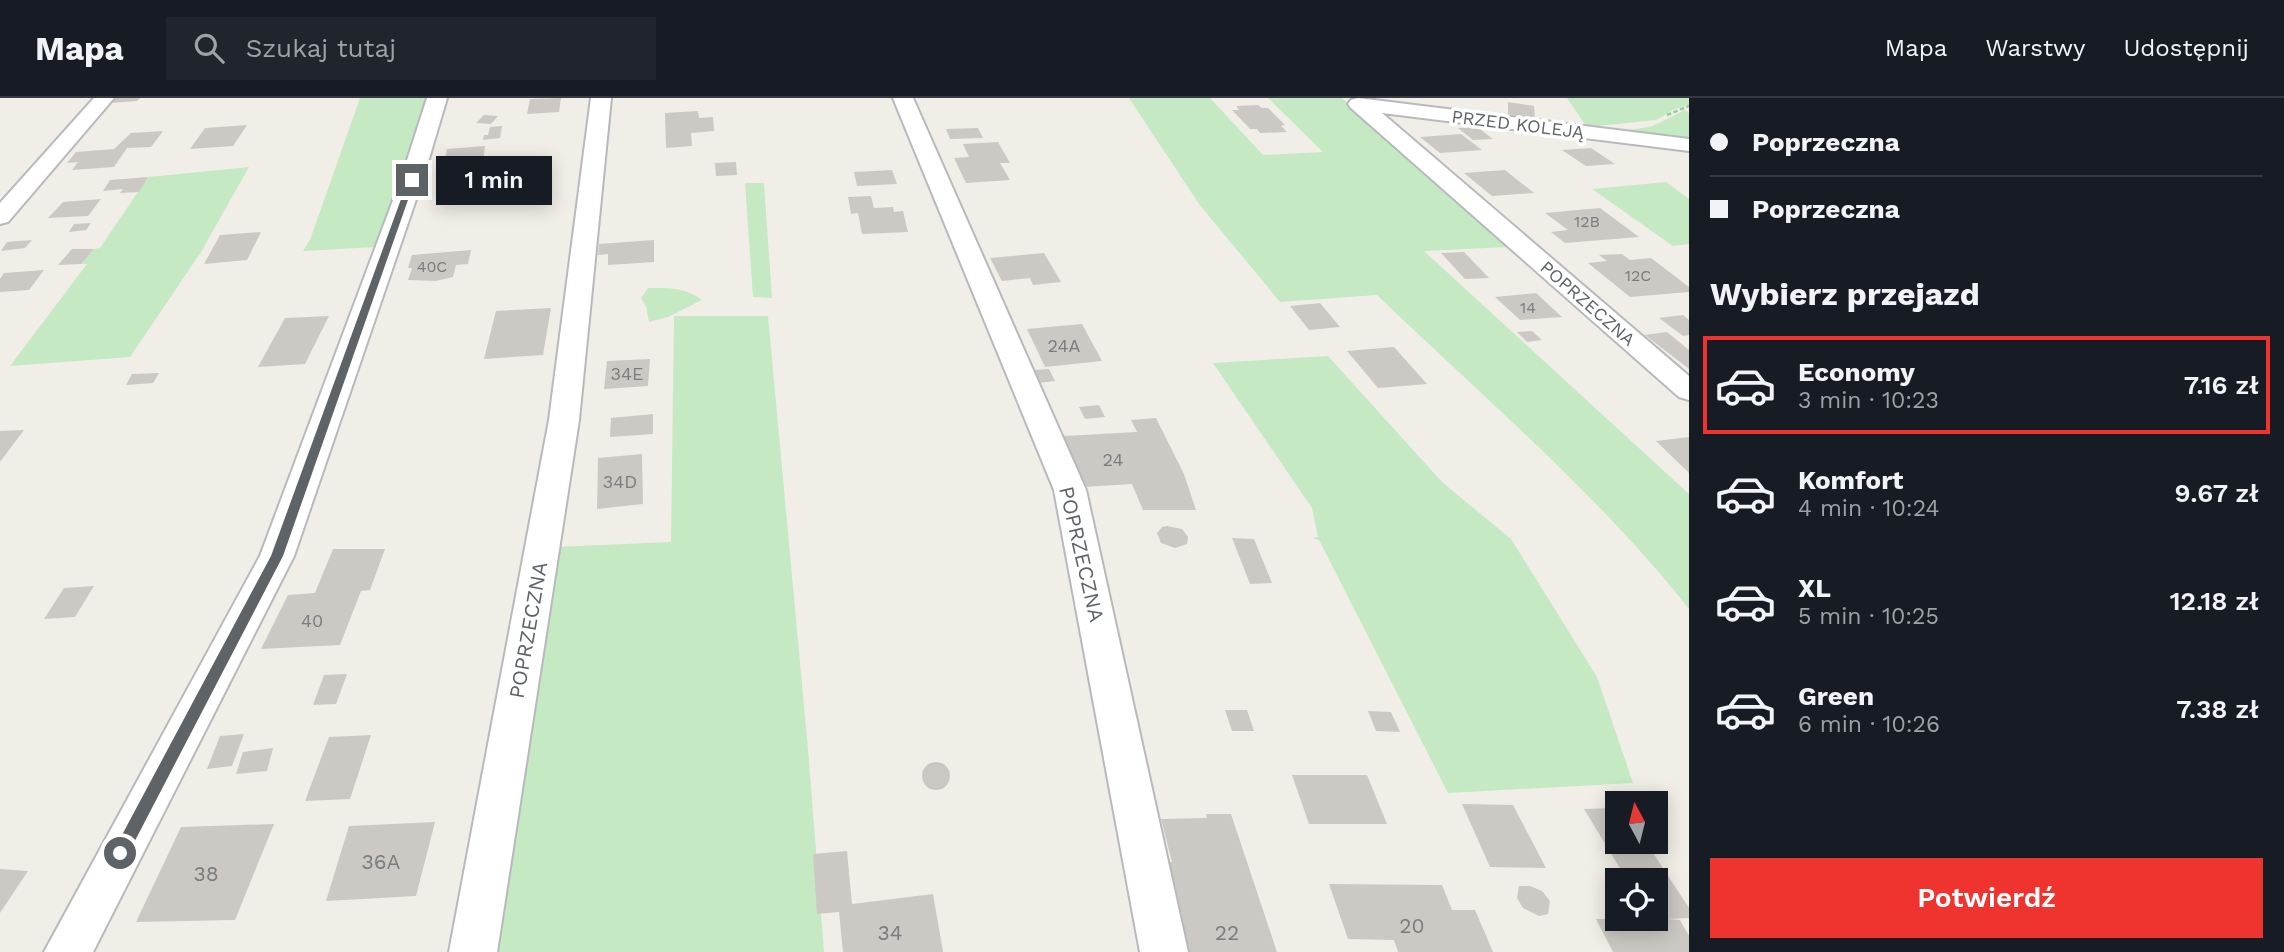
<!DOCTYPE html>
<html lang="pl">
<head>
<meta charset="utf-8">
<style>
  body { margin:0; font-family:"Work Sans",sans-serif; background:#20242c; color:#f1f3f6; height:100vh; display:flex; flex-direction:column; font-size:26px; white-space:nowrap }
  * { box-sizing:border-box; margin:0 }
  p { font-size:23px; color:#9ea1a6 }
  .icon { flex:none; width:38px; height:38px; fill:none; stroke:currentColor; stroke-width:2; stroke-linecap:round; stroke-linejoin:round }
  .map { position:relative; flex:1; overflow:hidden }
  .panel { display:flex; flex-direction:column; background:#171b24; width:595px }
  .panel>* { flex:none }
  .banner { display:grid; align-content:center; height:154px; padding:0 21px; background:#171b24 }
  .needle { width:46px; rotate:353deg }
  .controls { position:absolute; left:1605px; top:693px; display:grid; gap:14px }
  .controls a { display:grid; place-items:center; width:63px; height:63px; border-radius:0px; background:#171b24; box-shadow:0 4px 18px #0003; font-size:35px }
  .end { position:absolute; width:32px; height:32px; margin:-16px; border:9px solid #5e6367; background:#fff; box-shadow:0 0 0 4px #fff }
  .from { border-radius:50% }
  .bubble { position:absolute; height:49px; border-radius:0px; background:#171b24; box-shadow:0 4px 18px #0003; font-size:23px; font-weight:600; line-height:49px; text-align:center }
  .banner b { display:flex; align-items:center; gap:24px; height:66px; font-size:26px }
  .banner b+b { border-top:2px solid #363941 }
  .banner i { width:18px; height:18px; background:#f1f3f6 }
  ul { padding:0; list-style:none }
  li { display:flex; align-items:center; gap:21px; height:98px; margin:0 14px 10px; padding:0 7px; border:4px solid transparent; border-radius:0px }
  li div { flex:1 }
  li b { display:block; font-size:26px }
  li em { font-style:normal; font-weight:600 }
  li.current { border-color:#ef342f }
  li>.icon { width:63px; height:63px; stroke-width:1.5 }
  h2 { padding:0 21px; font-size:32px; line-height:84px }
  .action { display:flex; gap:14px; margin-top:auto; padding:14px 21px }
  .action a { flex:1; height:80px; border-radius:0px; background:#ef342f; color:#fff; font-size:28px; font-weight:600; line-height:80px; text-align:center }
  header { display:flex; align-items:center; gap:42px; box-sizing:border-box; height:98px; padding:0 35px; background:#171b24; border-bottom:2px solid #363941 }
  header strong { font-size:33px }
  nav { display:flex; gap:38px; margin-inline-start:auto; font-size:24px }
  .search { width:490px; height:63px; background:#20242c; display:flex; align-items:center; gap:18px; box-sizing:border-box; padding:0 24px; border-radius:0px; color:#9ea1a6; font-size:26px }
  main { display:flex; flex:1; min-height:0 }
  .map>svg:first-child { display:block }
  .green { fill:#c5e9c3 }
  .building { fill:#ccc9c4 }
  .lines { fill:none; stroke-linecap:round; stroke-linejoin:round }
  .minor-casing { stroke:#b7b9bd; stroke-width:4 }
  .path { stroke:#9ccaa7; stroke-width:2.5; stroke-dasharray:4.5 2.5; stroke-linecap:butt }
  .minor { fill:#fff; fill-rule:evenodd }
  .route { fill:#5e6367 }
  .labels { text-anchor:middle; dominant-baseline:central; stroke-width:7; stroke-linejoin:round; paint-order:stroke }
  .far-number-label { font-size:16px; fill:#7a7c7e }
  .far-street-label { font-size:18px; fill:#5e6367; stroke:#fff }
  .number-label { font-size:18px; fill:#7a7c7e }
  .street-label { font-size:21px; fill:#5e6367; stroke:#fff }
  .near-number-label { font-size:21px; fill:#7a7c7e }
</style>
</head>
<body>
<header>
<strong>Mapa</strong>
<div class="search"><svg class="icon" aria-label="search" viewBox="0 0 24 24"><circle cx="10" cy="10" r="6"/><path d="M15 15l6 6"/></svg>Szukaj tutaj</div>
<nav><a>Mapa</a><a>Warstwy</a><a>Udostępnij</a></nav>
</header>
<main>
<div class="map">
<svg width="1689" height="854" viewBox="0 0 1689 854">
  <rect width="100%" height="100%" fill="#f1eee7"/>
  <!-- green -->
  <g class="green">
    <polygon points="360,0 427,0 396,97 376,149 303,153 310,142"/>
    <path d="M 1129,0 L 1210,0 L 1263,57 L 1323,54 L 1268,0 L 1342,0 L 1508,149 L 1424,153 L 1689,396 L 1689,511 C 1601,399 1480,296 1377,197 L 1280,204 L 1199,106 Z"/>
    <polygon points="1567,0 1689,0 1689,7 1675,11 1656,22 1587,29"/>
    <polygon points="1685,12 1689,15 1689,44 1618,34 1653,28"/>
    <polygon points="249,69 201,154 130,259 10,268 87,166 81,166 94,151 100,150 148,79"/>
    <polygon points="1666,84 1689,101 1689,146 1673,148 1592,91"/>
    <polygon points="745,85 764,85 772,200 753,199"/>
    <path d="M 648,190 C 668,190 686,189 702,202 L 668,219 L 649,224 L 646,208 L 641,200 Z"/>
    <polygon points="674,218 768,218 808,651 824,854 495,854 556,449 671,444"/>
    <polygon points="1328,258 1442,384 1511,441 1597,579 1633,685 1448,695 1319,442 1312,440 1318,439 1312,410 1213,265"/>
  </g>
  <!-- building -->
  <g class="building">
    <polygon points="114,0 140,0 137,3 110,5"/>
    <polygon points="561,0 559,14 527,16 530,1"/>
    <polygon points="1508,4 1534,8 1535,21 1508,16"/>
    <polygon points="1258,7 1262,10 1268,10 1285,27 1281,28 1287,34 1260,35 1257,31 1250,31 1232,12 1239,12 1236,8"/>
    <polygon points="698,13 699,20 713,19 714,33 691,35 692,48 666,50 665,15"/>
    <polygon points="484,17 498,18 491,26 476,25"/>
    <polygon points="247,27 233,48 190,51 205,30"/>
    <polygon points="502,28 500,40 483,42 484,37 488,37 490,29"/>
    <polygon points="1477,29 1493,41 1473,42 1458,30"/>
    <polygon points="978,30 983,40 950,41 946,31"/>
    <polygon points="163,33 151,49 127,50 114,69 72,72 78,64 67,65 76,54 114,51 131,35"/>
    <polygon points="1461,36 1482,52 1440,55 1420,39"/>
    <polygon points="998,44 1010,65 1000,65 1010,82 966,85 954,60 969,59 963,46"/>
    <polygon points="485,48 483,64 444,67 447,51"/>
    <polygon points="1591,50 1615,66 1586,68 1562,52"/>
    <polygon points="736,64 737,77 716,78 715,65"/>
    <polygon points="892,72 897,86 857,88 854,74"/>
    <polygon points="1505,72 1534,95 1492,98 1464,75"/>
    <polygon points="148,79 139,94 120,95 123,91 103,93 110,82"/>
    <polygon points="871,98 874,110 893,109 894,114 903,113 908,134 862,136 858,115 851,116 848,99"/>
    <polygon points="101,101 88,118 48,120 63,104"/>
    <polygon points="1600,110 1639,139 1565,145 1551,134 1568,132 1545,115"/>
    <polygon points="91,125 86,132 69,134 74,126"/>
    <polygon points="261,134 247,162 204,166 220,137"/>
    <polygon points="32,142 25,150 1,153 7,144"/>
    <polygon points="654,142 654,164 608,167 608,156 598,157 599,146"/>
    <polygon points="72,151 94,151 81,166 58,167"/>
    <polygon points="471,152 468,166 456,167 453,179 436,183 408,182 412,170 408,170 412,157"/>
    <polygon points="1464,154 1489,180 1465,181 1441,155"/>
    <polygon points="1044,155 1061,184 1033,187 1030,180 1002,183 990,160"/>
    <polygon points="1622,156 1630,162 1651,160 1689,189 1689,194 1630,199 1588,165 1607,163 1599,157"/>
    <polygon points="44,172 29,192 0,194 0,181 4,175"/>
    <polygon points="1536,195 1562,219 1520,222 1495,199"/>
    <polygon points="1320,205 1340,229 1309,232 1290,208"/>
    <polygon points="551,210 543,257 484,261 496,213"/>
    <polygon points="1683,217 1689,222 1689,237 1683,238 1659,220"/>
    <polygon points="329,218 305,266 258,269 285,220"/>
    <polygon points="1082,226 1102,263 1045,269 1027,231"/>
    <polygon points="1532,233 1542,242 1527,244 1517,234"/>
    <polygon points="1667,234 1689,252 1689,271 1645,237"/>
    <polygon points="1394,249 1427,286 1378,290 1347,253"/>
    <polygon points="650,261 648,288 604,291 607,263"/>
    <polygon points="1049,271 1055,283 1039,285 1034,272"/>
    <polygon points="159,275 153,285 126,287 132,276"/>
    <polygon points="1099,307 1105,319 1085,321 1079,309"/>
    <polygon points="653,316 653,336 610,339 611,320"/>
    <polygon points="1156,320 1184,376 1196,412 1143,412 1132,386 1084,389 1064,338 1137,334 1131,322"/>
    <polygon points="24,332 0,364 0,333"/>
    <polygon points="1689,339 1689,375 1656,343"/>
    <polygon points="642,356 643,406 597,411 598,360"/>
    <polygon points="1167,428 1182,431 1188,439 1187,446 1175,450 1161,445 1157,435 1162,429"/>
    <polygon points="1232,440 1254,441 1272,485 1250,486"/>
    <polygon points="333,451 385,451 370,492 361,493 340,547 261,551 288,497 315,495"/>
    <polygon points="94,488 75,519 44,521 64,490"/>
    <polygon points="347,576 336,606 313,607 324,577"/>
    <polygon points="1225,612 1247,612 1254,633 1232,633"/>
    <polygon points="1368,613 1391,614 1400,634 1376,633"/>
    <polygon points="244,636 232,668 207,671 220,638"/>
    <polygon points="371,637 350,701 305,703 329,639"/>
    <polygon points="273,650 267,673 236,676 243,654"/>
    <circle cx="936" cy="678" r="14"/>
    <polygon points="1292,677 1367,677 1387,726 1309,726"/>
    <polygon points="1462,706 1513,707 1546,770 1490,769"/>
    <polygon points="1617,710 1617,744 1646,744 1689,810 1689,820 1668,821 1680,822 1689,838 1689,854 1613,854 1596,821 1662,821 1656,811 1656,782 1627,782 1584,711"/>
    <polygon points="1206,716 1231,716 1277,854 1189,854 1165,764 1172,764 1161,721 1207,720"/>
    <polygon points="435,724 416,798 326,803 349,728"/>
    <polygon points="274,726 235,822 136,824 181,729"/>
    <polygon points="847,753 852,806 933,796 943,854 843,854 839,814 817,816 813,756"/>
    <polygon points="0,771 28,773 0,815"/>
    <polygon points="1329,786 1442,787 1452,812 1475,812 1493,854 1398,854 1394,842 1348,841"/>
    <polygon points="1519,788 1530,788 1542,793 1550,803 1548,816 1539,818 1523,810 1517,800"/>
  </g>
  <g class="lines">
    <!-- minor casing -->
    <g class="minor-casing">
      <g id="minor">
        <polygon points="94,0 114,0 8,124 0,126 0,105"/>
        <polygon points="427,0 447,0 423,81 294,458 93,854 44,854 260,458 401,81"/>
        <polygon points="591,0 611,0 579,322 497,854 449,854 549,322"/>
        <polygon points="893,0 913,0 1086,392 1188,854 1140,854 1054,392"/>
        <polygon points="1358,0 1689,41 1689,53 1382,15 1689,278 1689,302 1679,299 1351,10 1348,6 1351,2"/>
      </g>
    </g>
    <!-- path -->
    <polyline class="path" points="1667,17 1689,8"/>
    <!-- minor -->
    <use href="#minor" class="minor"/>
  </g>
  <!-- route -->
  <polygon class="route" points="412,79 415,82 283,458 126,760 115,760 113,755 115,750 271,458 408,82"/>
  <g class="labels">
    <!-- far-number labels -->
    <g class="far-number-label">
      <text x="1587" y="123">12B</text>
      <text x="432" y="168">40C</text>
      <text x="1638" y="177">12C</text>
      <text x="1528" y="209">14</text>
    </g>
    <!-- far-street labels -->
    <g class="far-street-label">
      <text transform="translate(1518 26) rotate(7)">PRZED KOLEJĄ</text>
      <text transform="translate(1588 205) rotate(41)">POPRZECZNA</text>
    </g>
    <!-- number labels -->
    <g class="number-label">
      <text x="1064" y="247">24A</text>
      <text x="627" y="275">34E</text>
      <text x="1113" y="361">24</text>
      <text x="620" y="383">34D</text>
      <text x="312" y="522">40</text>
    </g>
    <!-- street labels -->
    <g class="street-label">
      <text transform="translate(1082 456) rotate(77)">POPRZECZNA</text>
      <text transform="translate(528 532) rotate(-80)">POPRZECZNA</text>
    </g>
    <!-- near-number labels -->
    <g class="near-number-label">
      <text x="381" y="763">36A</text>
      <text x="206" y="775">38</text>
      <text x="1412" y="827">20</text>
      <text x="890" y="834">34</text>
      <text x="1227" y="834">22</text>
    </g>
  </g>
</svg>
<div class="controls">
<a><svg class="needle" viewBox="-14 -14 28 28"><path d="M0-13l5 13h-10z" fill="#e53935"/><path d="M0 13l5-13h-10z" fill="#9ea1a6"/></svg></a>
<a><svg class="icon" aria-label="locate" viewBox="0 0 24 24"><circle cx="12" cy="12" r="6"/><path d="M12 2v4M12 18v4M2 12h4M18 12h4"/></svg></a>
</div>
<i class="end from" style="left:120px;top:755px"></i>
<i class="end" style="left:412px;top:82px"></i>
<div class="bubble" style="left:436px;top:58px;width:116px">1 min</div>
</div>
<section class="panel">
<div class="banner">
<b><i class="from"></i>Poprzeczna</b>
<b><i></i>Poprzeczna</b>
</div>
<h2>Wybierz przejazd</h2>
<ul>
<li class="current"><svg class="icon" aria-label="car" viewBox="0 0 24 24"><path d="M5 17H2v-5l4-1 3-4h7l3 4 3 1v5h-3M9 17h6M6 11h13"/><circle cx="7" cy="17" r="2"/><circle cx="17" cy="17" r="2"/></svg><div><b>Economy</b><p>3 min · 10:23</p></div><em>7.16 zł</em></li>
<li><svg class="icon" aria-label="car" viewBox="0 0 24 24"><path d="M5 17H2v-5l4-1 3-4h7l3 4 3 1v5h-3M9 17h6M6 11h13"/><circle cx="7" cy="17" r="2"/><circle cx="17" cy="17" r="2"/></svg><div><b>Komfort</b><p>4 min · 10:24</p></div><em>9.67 zł</em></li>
<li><svg class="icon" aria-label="car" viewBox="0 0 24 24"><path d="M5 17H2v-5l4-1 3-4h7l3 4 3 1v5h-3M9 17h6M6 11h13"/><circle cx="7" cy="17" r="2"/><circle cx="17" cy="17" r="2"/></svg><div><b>XL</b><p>5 min · 10:25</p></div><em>12.18 zł</em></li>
<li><svg class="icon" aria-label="car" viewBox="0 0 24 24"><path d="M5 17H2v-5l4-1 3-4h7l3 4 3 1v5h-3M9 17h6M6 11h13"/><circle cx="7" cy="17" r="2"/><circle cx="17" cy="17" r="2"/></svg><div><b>Green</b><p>6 min · 10:26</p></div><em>7.38 zł</em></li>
</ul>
<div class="action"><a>Potwierdź</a></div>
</section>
</main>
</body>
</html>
